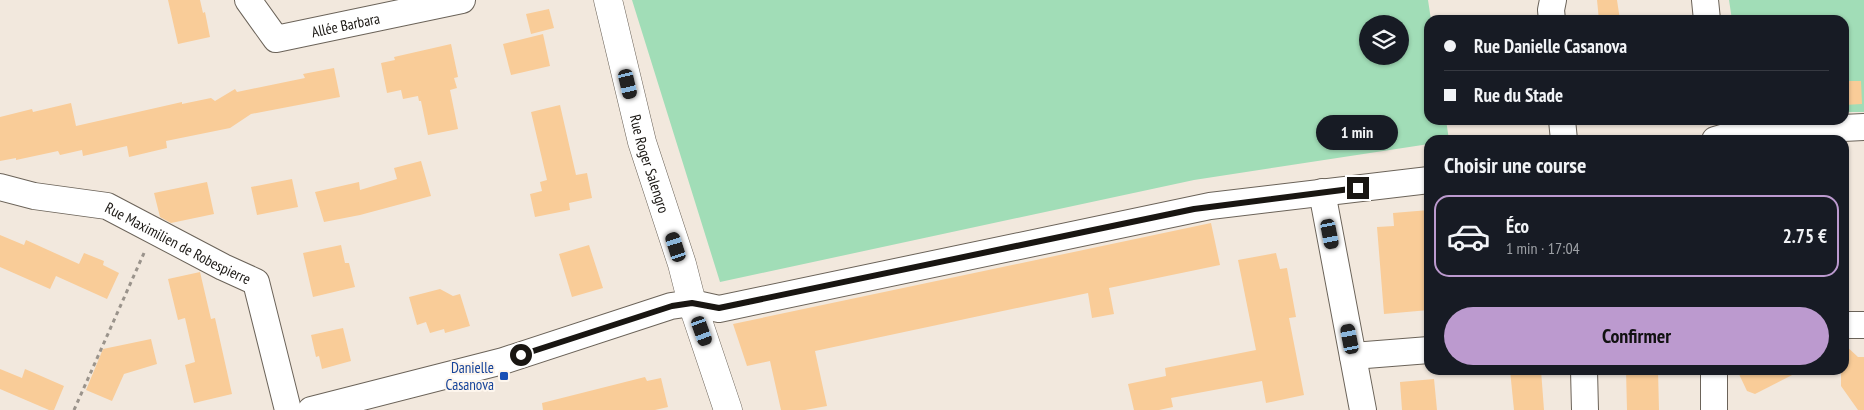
<!DOCTYPE html>
<html lang="fr">
<head>
<meta charset="utf-8">
<style>
  body { margin:0; font-family:"PT Sans Narrow",sans-serif; background:#242831; color:#f1f3f6; height:100vh; display:flex; flex-direction:column; font-size:19px; white-space:nowrap }
  * { box-sizing:border-box; margin:0 }
  p { font-size:16px; color:#9ea1a6 }
  .icon { flex:none; width:28px; height:28px; fill:none; stroke:currentColor; stroke-width:2; stroke-linecap:round; stroke-linejoin:round }
  .map { position:relative; flex:1; overflow:hidden }
  .panel { position:absolute; left:1424px; top:135px; width:425px; height:240px; display:flex; flex-direction:column; background:#171b24; border-radius:15px; box-shadow:0 1px 4px #0004 }
  .panel>* { flex:none }
  .banner { position:absolute; left:1424px; top:15px; width:425px; height:110px; border-radius:15px; box-shadow:0 1px 4px #0004; display:grid; align-content:center; height:110px; padding:0 20px; background:#171b24 }
  .fabs { position:absolute; left:1359px; top:15px; display:grid; gap:10px }
  .fabs a { display:grid; place-items:center; width:50px; height:50px; border-radius:50%; background:#171b24; box-shadow:0 1px 4px #0004; font-size:25px }
  .end { position:absolute; width:22px; height:22px; margin:-11px; border:6px solid #191612; background:#fff; box-shadow:0 0 0 2px #fff }
  .from { border-radius:50% }
  .bubble { position:absolute; height:35px; border-radius:18px; background:#171b24; box-shadow:0 1px 4px #0004; font-size:16px; font-weight:700; line-height:35px; text-align:center }
  .car { position:absolute; width:15px; height:30px; margin:-15px -8px; border-radius:6px; box-shadow:0 0 4px 1px #0007; background:linear-gradient(#222 24%,#8ab4d8 0 40%,#222 0 76%,#8ab4d8 0 86%,#222 0) }
  .banner b { display:flex; align-items:center; gap:18px; height:48px; font-size:19px }
  .banner b+b { border-top:1px solid #363941 }
  .banner i { width:12px; height:12px; background:#f1f3f6 }
  ul { padding:0; list-style:none }
  li { display:flex; align-items:center; gap:15px; height:82px; margin:0 10px 8px; padding:0 10px; border:2px solid transparent; border-radius:15px }
  li div { flex:1 }
  li b { display:block; font-size:19px }
  li em { font-style:normal; font-weight:700 }
  li.on { border-color:#bc9acf }
  li>.icon { width:45px; height:45px; stroke-width:1.5 }
  h2 { padding:0 20px; font-size:22px; line-height:60px }
  .cta { display:flex; gap:10px; margin-top:auto; padding:10px 20px }
  .cta a { flex:1; height:58px; border-radius:30px; background:#bc9acf; color:#111; font-size:20px; font-weight:700; line-height:58px; text-align:center }
  .map>svg:first-child { display:block }
  .green { fill:#a1ddb7; fill-rule:evenodd }
  .building { fill:#f9cc98 }
  .lines { fill:none; stroke-linecap:round; stroke-linejoin:round }
  .street-casing { stroke:#6b6359; stroke-width:28 }
  .secondary-casing { stroke:#6b6359; stroke-width:29 }
  .path { stroke:#9a938b; stroke-width:3; stroke-dasharray:4 4; stroke-linecap:butt }
  .street { stroke:#fff; stroke-width:26 }
  .secondary { stroke:#fff; stroke-width:28 }
  .route { stroke:#191612; stroke-width:6 }
  .transit-dot { fill:#1a4fb4; stroke:#fef6ed; stroke-width:2 }
  .labels { text-anchor:middle; dominant-baseline:central; stroke-width:4; stroke-linejoin:round; paint-order:stroke }
  .street-label { font-size:15px; fill:#191612; stroke:#fef6ed }
  .transit-label { font-size:15px; fill:#164399; stroke:#fef6ed; text-anchor:end }
</style>
</head>
<body>
<div class="map">
<svg width="1864" height="410" viewBox="0 0 1864 410">
  <rect width="100%" height="100%" fill="#f2e8dd"/>
  <!-- green -->
  <g class="green">
    <path d="M 632,0 L 1428,0 L 1431,20 L 1429,20 L 1429,120 L 1446,120 L 1449,140 L 1429,140 L 1429,144 L 1194,180 L 720,282 ZM 1368,24 L 1400,24 L 1400,56 L 1368,56 Z"/>
    <polygon points="1729,0 1864,0 1864,112 1844,112 1844,20 1732,20"/>
  </g>
  <!-- building -->
  <g class="building">
    <polygon points="168,0 200,0 203,13 205,12 210,37 178,44"/>
    <polygon points="1597,0 1617,0 1620,20 1599,20"/>
    <polygon points="549,9 554,28 531,34 526,14"/>
    <polygon points="543,34 550,66 511,75 503,44"/>
    <polygon points="451,44 458,77 454,78 457,88 450,90 458,129 428,135 421,101 419,101 418,96 403,99 401,90 387,93 381,63 395,60 394,57"/>
    <polygon points="334,68 340,97 251,114 230,128 166,141 167,148 129,157 127,146 83,156 82,150 60,155 58,151 16,160 16,158 0,161 0,117 32,109 33,112 71,103 76,126 182,102 182,104 211,98 215,101 235,89 237,92 305,78 303,74"/>
    <polygon points="1844,81 1861,81 1862,104 1844,105"/>
    <polygon points="560,105 576,175 587,173 592,198 569,203 570,210 535,217 530,194 542,191 540,182 547,180 531,112"/>
    <polygon points="421,161 431,196 360,215 324,222 315,192 359,182 360,190 397,179 394,168"/>
    <polygon points="292,179 298,207 257,215 251,187"/>
    <polygon points="207,182 214,214 171,223 160,217 154,193"/>
    <polygon points="1429,210 1429,310 1384,314 1377,227 1394,226 1393,213"/>
    <polygon points="1211,223 1220,265 1109,288 1114,314 1092,318 1088,293 815,351 827,406 805,410 781,410 770,361 747,366 733,324"/>
    <polygon points="0,235 24,245 26,240 79,264 84,253 104,261 103,265 119,273 107,299 56,276 50,289 0,267"/>
    <polygon points="341,245 345,263 349,263 355,287 313,297 303,253"/>
    <polygon points="589,245 603,288 572,297 559,254"/>
    <polygon points="1276,253 1280,269 1287,268 1296,317 1289,318 1304,395 1266,403 1262,381 1171,398 1173,407 1159,410 1134,410 1128,384 1166,376 1165,368 1256,350 1238,260"/>
    <polygon points="200,272 211,319 215,318 232,394 194,403 185,365 195,362 185,318 178,320 168,279"/>
    <polygon points="440,289 453,296 460,294 470,326 445,333 444,329 430,333 426,322 417,325 409,297"/>
    <polygon points="343,328 351,361 322,369 319,356 316,357 311,335"/>
    <polygon points="151,339 157,364 124,374 112,401 86,390 103,349"/>
    <polygon points="1844,344 1858,357 1864,357 1864,410 1858,410 1841,386 1841,370 1844,370"/>
    <polygon points="0,369 22,378 25,369 64,386 54,410 49,410 0,389"/>
    <polygon points="1510,370 1541,370 1544,410 1514,410"/>
    <polygon points="1626,370 1658,370 1659,410 1627,410"/>
    <polygon points="1737,370 1802,370 1755,394 1747,391"/>
    <polygon points="645,377 647,381 661,378 668,407 655,410 543,410 542,403"/>
    <polygon points="1434,379 1437,410 1402,410 1400,382"/>
  </g>
  <g class="lines">
    <!-- street casing -->
    <g class="street-casing">
      <g id="street">
        <path id="s1" d="M 248,0 L 276,39 L 462,0"/>
        <polyline points="1705,0 1707,20"/>
        <polyline points="1552,20 1551,10 1553,0"/>
        <polyline points="1562,120 1564,140"/>
        <polyline points="1715,140 1739,133 1864,127"/>
        <path id="s2" d="M 0,187 L 34,196 L 107,206 L 223,267 L 256,282 L 288,410"/>
        <polyline points="1322,192 1363,410"/>
        <polyline points="1844,325 1864,325"/>
        <polyline points="1353,356 1429,350"/>
        <polyline points="1584,370 1585,410"/>
        <polyline points="1714,370 1714,410"/>
        <polyline points="311,410 503,361 671,306 692,303 719,309 1210,206 1429,180"/>
      </g>
    </g>
    <!-- secondary casing -->
    <g class="secondary-casing">
      <g id="secondary">
        <path id="s3" d="M 608,0 L 642,142 L 682,264 L 692,303 L 728,410"/>
      </g>
    </g>
    <!-- path -->
    <polyline class="path" points="74,410 144,253"/>
    <!-- street -->
    <use href="#street" class="street"/>
    <!-- secondary -->
    <use href="#secondary" class="secondary"/>
  </g>
  <g class="lines">
    <!-- route -->
    <polyline class="route" points="521,355 672,306 692,303 719,308 1194,209 1358,188"/>
  </g>
  <!-- markers -->
  <rect class="transit-dot" x="499" y="371" width="10" height="10" rx="2.5"/>
  <g class="labels">
    <!-- street labels -->
    <g class="street-label">
      <text stroke="none"><textPath href="#s1" startOffset="119">Allée Barbara</textPath></text>
      <text stroke="none"><textPath href="#s3" startOffset="169">Rue Roger Salengro</textPath></text>
      <text stroke="none"><textPath href="#s2" startOffset="189">Rue Maximilien de Robespierre</textPath></text>
    </g>
    <!-- transit labels -->
    <g class="transit-label">
      <text x="494" y="367">Danielle<tspan x="494" dy="17">Casanova</tspan></text>
    </g>
  </g>
</svg>
<div class="fabs">
<a><svg class="icon" aria-label="layers" viewBox="0 0 24 24"><path d="M12 4l9 5-9 5-9-5zM3 14l9 5 9-5"/></svg></a>
</div>
<i class="end from" style="left:521px;top:355px"></i>
<i class="end" style="left:1358px;top:188px"></i>
<div class="bubble" style="left:1316px;top:115px;width:82px">1 min</div>
<i class="car" style="left:628px;top:84px;rotate:167deg"></i>
<i class="car" style="left:1330px;top:234px;rotate:169deg"></i>
<i class="car" style="left:676px;top:247px;rotate:342deg"></i>
<i class="car" style="left:702px;top:331px;rotate:160deg"></i>
<i class="car" style="left:1350px;top:339px;rotate:349deg"></i>
<div class="banner">
<b><i class="from"></i>Rue Danielle Casanova</b>
<b><i></i>Rue du Stade</b>
</div>
<section class="panel">
<h2>Choisir une course</h2>
<ul>
<li class="on"><svg class="icon" aria-label="car" viewBox="0 0 24 24"><path d="M5 17H2v-5l4-1 3-4h7l3 4 3 1v5h-3M9 17h6M6 11h13"/><circle cx="7" cy="17" r="2"/><circle cx="17" cy="17" r="2"/></svg><div><b>Éco</b><p>1 min · 17:04</p></div><em>2.75 €</em></li>
</ul>
<div class="cta"><a>Confirmer</a></div>
</section>
</div>
</body>
</html>
